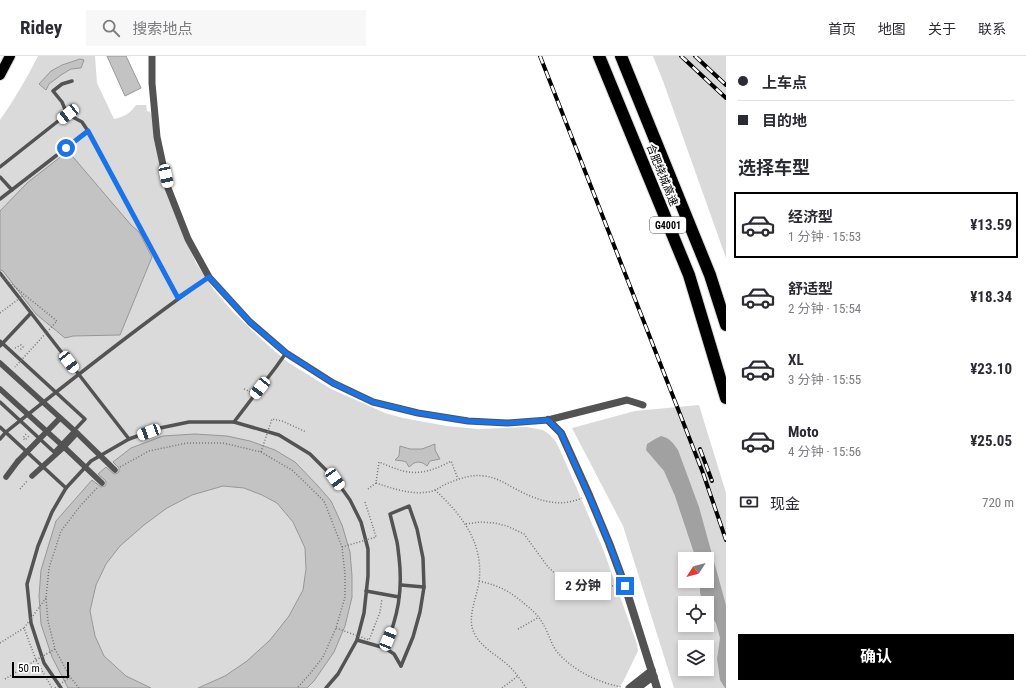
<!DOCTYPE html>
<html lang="zh">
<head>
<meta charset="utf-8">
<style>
  body { margin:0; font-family:"Roboto Condensed","Noto Sans SC",sans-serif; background:#f7f7f7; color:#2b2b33; height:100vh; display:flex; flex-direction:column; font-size:15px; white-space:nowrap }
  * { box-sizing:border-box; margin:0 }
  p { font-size:13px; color:#7c7c81 }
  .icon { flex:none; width:22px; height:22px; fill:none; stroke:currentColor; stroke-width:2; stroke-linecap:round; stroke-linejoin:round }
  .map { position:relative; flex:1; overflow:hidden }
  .drawer { display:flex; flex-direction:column; background:#fff; width:300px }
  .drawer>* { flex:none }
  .guide { display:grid; align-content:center; height:88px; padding:0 12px; background:#fff }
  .needle { width:26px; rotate:234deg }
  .tools { position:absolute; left:678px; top:496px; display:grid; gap:8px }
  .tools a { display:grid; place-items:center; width:36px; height:36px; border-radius:0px; background:#fff; box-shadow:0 2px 6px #0003; font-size:20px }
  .scale { position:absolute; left:12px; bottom:10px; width:57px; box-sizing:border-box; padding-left:4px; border:2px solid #000; border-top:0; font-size:11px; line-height:14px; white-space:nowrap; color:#000; -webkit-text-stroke:3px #fff; paint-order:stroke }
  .end { position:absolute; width:18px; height:18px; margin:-9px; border:5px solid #1a73e8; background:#fff; box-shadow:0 0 0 2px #fff }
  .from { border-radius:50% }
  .bubble { position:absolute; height:28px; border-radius:0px; background:#fff; box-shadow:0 2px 6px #0003; font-size:13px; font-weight:700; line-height:28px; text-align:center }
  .car { position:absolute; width:12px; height:24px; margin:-12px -6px; border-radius:5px; box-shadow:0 0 3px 1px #0007; background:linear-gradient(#fff 24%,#345 0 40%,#fff 0 76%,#345 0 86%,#fff 0) }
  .guide b { display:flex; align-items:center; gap:14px; height:38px; font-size:15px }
  .guide b+b { border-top:1px solid #e1e1e2 }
  .guide i { width:10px; height:10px; background:#2b2b33 }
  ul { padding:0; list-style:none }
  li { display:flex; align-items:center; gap:12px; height:66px; margin:0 8px 6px; padding:0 4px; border:2px solid transparent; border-radius:0px }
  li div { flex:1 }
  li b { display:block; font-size:15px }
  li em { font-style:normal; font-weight:700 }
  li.current { border-color:#000 }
  li>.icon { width:36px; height:36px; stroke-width:1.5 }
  h2 { padding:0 12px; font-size:18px; line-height:48px }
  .pay { display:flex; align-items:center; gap:10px; height:44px; padding:0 12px; font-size:15px }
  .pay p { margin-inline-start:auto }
  .action { display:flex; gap:8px; margin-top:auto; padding:8px 12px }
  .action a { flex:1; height:46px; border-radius:0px; background:#000; color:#fff; font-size:16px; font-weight:700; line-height:46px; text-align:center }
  header { display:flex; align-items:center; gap:24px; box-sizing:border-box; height:56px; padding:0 20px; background:#fff; border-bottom:1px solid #e1e1e2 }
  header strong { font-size:19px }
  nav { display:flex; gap:22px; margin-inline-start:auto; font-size:14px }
  .search { width:280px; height:36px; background:#f7f7f7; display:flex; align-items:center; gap:10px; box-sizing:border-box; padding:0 14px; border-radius:0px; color:#7c7c81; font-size:15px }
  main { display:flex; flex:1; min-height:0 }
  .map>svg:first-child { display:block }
  .green { fill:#dadada; fill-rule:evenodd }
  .water { fill:#a1a1a1 }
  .building { fill:#c3c3c3; stroke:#979797 }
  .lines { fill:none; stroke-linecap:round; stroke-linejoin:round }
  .primary-casing { stroke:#dbdbdb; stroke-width:12 }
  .motorway-casing { stroke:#dbdbdb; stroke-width:14 }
  .path { stroke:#757575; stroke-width:1.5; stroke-dasharray:1 2; stroke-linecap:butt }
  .service { stroke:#535353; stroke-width:3.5 }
  .pedestrian { stroke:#535353; stroke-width:5.5 }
  .minor { stroke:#535353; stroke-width:7 }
  .tertiary { stroke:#535353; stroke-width:8 }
  .primary { stroke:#000; stroke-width:10 }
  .motorway { stroke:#000; stroke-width:12 }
  .rail-casing { stroke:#000; stroke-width:4 }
  .rail { stroke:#fff; stroke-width:2.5; stroke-dasharray:8; stroke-linecap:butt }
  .path-bridge { stroke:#757575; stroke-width:1.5; stroke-dasharray:1 2; stroke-linecap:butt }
  .pedestrian-bridge { stroke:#535353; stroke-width:5.5 }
  .route { stroke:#1a73e8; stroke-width:5 }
  .labels { text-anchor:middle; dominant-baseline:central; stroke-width:4; stroke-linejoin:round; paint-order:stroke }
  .shield { fill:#fff; stroke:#4c4c4c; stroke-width:1 }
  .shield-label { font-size:10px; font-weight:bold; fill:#000 }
  .street-label { font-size:11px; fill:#000; stroke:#fff }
</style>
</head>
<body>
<header>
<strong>Ridey</strong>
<div class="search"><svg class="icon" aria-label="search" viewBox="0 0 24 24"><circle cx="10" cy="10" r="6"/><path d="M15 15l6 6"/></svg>搜索地点</div>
<nav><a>首页</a><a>地图</a><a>关于</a><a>联系</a></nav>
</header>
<main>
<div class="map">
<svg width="726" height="632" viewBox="0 0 726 632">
  <rect width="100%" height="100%" fill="#fff"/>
  <!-- green -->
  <g class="green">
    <path d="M 38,0 L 95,0 L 97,27 L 114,63 C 123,61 130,58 136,49 L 146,49 L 147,55 L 150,56 L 152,59 L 168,141 L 196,207 L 214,234 L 232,255 L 261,283 L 286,305 L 331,333 L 385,357 L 403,362 L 447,370 L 478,373 L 527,371 L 543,374 L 550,379 L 556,386 L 561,396 L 603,493 L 637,588 L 638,595 L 623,626 L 618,632 L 0,632 L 0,64 C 14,44 27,22 38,0 Z"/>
    <polygon points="653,0 726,0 726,202 663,25"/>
    <path d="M 699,349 L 726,437 L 726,632 L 674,632 L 623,470 L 572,372 L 635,355 ZM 685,503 L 707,503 L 707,525 L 685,525 ZM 685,547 L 707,547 L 707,569 L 685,569 ZM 685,591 L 707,591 L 707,613 L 685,613 Z"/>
  </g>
  <!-- water -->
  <path class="water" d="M 661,380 C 670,382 673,387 678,394 L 699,451 L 726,549 L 726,632 L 725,632 L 720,624 L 717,603 L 720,582 L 716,567 L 707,554 L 707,547 L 703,547 L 700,537 L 700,525 L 707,525 L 707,503 L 696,503 L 675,440 L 664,415 L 646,394 L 647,388 L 655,383 Z"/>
  <!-- building -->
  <g class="building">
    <polygon points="107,0 126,0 141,32 125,40"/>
    <polygon points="80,3 84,4 81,12 71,13 61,19 49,28 46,34 39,28 51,15 62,9"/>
    <polygon points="68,95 131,169 139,176 152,201 120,279 73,280 65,282 36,258 3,215 0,214 0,155 27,127"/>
    <polygon points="195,378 227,380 250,385 275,394 295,406 318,430 331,445 342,469 350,496 352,520 352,541 345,570 334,596 314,625 307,632 198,632 225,620 247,605 270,584 289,560 303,534 306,513 305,492 293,466 277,447 262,439 244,432 223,430 192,439 167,452 144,469 120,490 106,508 96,529 90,555 95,580 104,600 126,620 151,632 68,632 52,601 41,568 39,540 41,514 56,465 92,424 101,431 105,430 106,428 106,425 98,418 106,411 114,418 118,417 119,415 119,412 113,406 131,392 163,380"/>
    <polygon points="435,388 435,394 440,403 430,405 427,410 423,407 418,406 414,407 409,411 406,406 403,405 395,404 399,400 400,390 410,393 422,393"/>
  </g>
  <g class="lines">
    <!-- primary casing -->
    <g class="primary-casing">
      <polyline id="primary" points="0,19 10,0"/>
    </g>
    <!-- motorway casing -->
    <g class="motorway-casing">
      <g id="motorway">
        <polyline points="599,0 689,219 726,342"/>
        <polyline points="621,0 710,219 726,269"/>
      </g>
    </g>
    <!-- path -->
    <g class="path">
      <polyline points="15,292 21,289 23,291 19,295"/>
      <polyline points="244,333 251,336"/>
      <polyline points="282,365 306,376"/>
      <polyline points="26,378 23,382 25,384 29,380"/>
      <polyline points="120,411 149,395 187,387 223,387 261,396 292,414 324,445 342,491 345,518 345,541 336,572 323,601 309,619 297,632"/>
      <path d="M 376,427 C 394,433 414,440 433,435 C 438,433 442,430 446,428 C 459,423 470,418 484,420 C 495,421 503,426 512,431 C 534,443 557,453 582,442"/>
      <polyline points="20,433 28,424"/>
      <path d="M 368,433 L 376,427 L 379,406 C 386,409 393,412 400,414 C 418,420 435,414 451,405 L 458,423"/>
      <path d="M 435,434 C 462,459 484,487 479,526 C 477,540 469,557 472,571 C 477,590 496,598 509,610 C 516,617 521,624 526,632"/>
      <polyline points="365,446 373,471"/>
      <polyline points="466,468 480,466 495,467 507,470 524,478 548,511 559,521 568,527 578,529 617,530"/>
      <path d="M 479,525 C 500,530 510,535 527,550 C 533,555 539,560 543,568 C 549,577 551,589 558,597 C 574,615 599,627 622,631"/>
      <polyline points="518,573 539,561"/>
      <polyline points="373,574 380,556 382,543"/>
      <polyline points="0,587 24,572"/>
      <polyline points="5,623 36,604"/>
      <polyline points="79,632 70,621 55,593 48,565 46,542 49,512 61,475 81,449 98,431"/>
      <polyline points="502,632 518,620"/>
    </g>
    <!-- service -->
    <g class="service">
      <polyline points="72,25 62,28 53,35 62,46 67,58 82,66 88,75 178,242"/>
      <polyline points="0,111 67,58"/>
      <polyline points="0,121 12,134"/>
      <polyline points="0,143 88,75"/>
      <polyline points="0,217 129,383"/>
      <polyline points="0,285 85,363 54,396 0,346"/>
      <polyline points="0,290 31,257"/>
      <polyline points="234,366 276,311 286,297"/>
      <polyline points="0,371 66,432"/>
      <path d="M 0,383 L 6,376 C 72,323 139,270 209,221"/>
      <polyline points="401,529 424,531"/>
      <polyline points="366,535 399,541"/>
      <polyline points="357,584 385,592 394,598 401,610"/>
      <path d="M 385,592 C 398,560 403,535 399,501 C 398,495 398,488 396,482 C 394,474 392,466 390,458 L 409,450 L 417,473 L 423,502 L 424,531 L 420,556 L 413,581 L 401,610"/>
      <polyline points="61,632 44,607 31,567 27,528 38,490 52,456 66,432 91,405 129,383 160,372 189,366 234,366 279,379 310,398 335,423 350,444 361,466 368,493 368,520 364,557 357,584 338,618 326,632"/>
    </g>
    <!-- pedestrian -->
    <polyline class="pedestrian" points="6,421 18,405"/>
    <!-- minor -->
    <g class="minor">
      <polyline points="152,0 152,27 157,81 168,132 188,183 209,221 250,266 286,297 333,327 373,346 418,357 468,365 507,367 548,364 627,344 643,349"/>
      <polyline points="629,632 652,614"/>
      <polyline points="638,632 654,620"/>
    </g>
    <!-- tertiary -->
    <polyline class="tertiary" points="548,364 561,377 589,439 609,487 625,530 657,632"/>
    <!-- primary -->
    <use href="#primary" class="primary"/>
    <!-- motorway -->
    <use href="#motorway" class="motorway"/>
    <!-- rail casing -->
    <g class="rail-casing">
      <g id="rail">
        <polyline points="540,0 703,417 726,484"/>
        <polyline points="681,0 726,42"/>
        <polyline points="695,0 726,29"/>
        <polyline points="700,393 712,425"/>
      </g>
    </g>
    <!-- rail -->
    <use href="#rail" class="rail"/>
    <!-- path-bridge -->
    <g class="path-bridge">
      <polyline points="0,219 57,265 15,311"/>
      <polyline points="0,257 24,239"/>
      <polyline points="261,396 272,363 282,365"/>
      <polyline points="342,491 376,481 373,471"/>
      <polyline points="46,542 24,572 36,604 52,632"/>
      <polyline points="336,572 369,584 373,574"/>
      <polyline points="36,604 55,593"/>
      <polyline points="55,632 70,621"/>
    </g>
    <!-- pedestrian-bridge -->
    <g class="pedestrian-bridge">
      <polyline points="0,307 77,377 115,414"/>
      <polyline points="0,333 64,391 102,427"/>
      <polyline points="18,405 60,362"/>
      <polyline points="32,420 64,391 77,377"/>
    </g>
  </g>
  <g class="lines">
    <!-- route -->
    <polyline class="route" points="66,92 88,75 178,242 209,221 250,266 286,297 333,327 373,346 418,357 468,365 507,367 548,364 561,377 594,451 609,487 625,530"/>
  </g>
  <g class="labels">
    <!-- shield labels -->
    <rect class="shield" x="650" y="161" width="36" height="16" rx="3"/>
    <g class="shield-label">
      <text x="668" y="169">G4001</text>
    </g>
    <!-- street labels -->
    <g class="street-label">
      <text transform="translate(662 119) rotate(68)">合肥绕城高速</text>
    </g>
  </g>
</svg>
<div class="tools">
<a><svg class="needle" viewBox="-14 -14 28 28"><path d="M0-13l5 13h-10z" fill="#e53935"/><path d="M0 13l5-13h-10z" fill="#7c7c81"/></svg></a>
<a><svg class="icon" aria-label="locate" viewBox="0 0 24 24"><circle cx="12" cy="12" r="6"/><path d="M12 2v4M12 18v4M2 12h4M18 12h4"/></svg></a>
<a><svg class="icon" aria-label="layers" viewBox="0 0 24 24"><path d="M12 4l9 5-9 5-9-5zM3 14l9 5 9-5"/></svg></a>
</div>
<div class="scale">50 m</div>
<i class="end from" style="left:66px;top:92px"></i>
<i class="end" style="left:625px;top:530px"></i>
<div class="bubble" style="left:555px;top:516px;width:56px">2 分钟</div>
<i class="car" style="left:68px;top:58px;rotate:232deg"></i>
<i class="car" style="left:166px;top:120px;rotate:168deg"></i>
<i class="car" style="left:69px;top:306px;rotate:142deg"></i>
<i class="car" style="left:260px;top:332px;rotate:218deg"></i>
<i class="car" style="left:149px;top:376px;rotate:250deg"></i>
<i class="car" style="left:335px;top:423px;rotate:145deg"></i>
<i class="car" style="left:388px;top:583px;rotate:22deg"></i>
</div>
<section class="drawer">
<div class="guide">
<b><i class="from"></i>上车点</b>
<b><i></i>目的地</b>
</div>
<h2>选择车型</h2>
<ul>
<li class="current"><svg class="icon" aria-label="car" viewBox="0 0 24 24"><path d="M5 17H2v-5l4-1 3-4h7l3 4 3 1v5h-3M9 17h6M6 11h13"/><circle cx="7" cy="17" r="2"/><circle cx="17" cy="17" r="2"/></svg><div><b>经济型</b><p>1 分钟 · 15:53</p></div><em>¥13.59</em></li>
<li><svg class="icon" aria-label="car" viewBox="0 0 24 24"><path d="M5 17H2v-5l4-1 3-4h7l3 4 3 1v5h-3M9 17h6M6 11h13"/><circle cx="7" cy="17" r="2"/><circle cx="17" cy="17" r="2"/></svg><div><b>舒适型</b><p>2 分钟 · 15:54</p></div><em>¥18.34</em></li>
<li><svg class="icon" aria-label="car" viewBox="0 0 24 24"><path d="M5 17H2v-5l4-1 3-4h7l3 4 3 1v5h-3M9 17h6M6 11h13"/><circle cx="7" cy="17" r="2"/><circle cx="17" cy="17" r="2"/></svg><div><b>XL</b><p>3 分钟 · 15:55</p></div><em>¥23.10</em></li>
<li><svg class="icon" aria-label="car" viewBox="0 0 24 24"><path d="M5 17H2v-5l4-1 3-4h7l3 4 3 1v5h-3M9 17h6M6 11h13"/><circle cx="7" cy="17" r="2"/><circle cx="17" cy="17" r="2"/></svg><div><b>Moto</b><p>4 分钟 · 15:56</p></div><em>¥25.05</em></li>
</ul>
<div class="pay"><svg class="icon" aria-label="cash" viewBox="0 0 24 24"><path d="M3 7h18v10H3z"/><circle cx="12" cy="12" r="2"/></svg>现金<p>720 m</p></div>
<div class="action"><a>确认</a></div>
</section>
</main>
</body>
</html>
